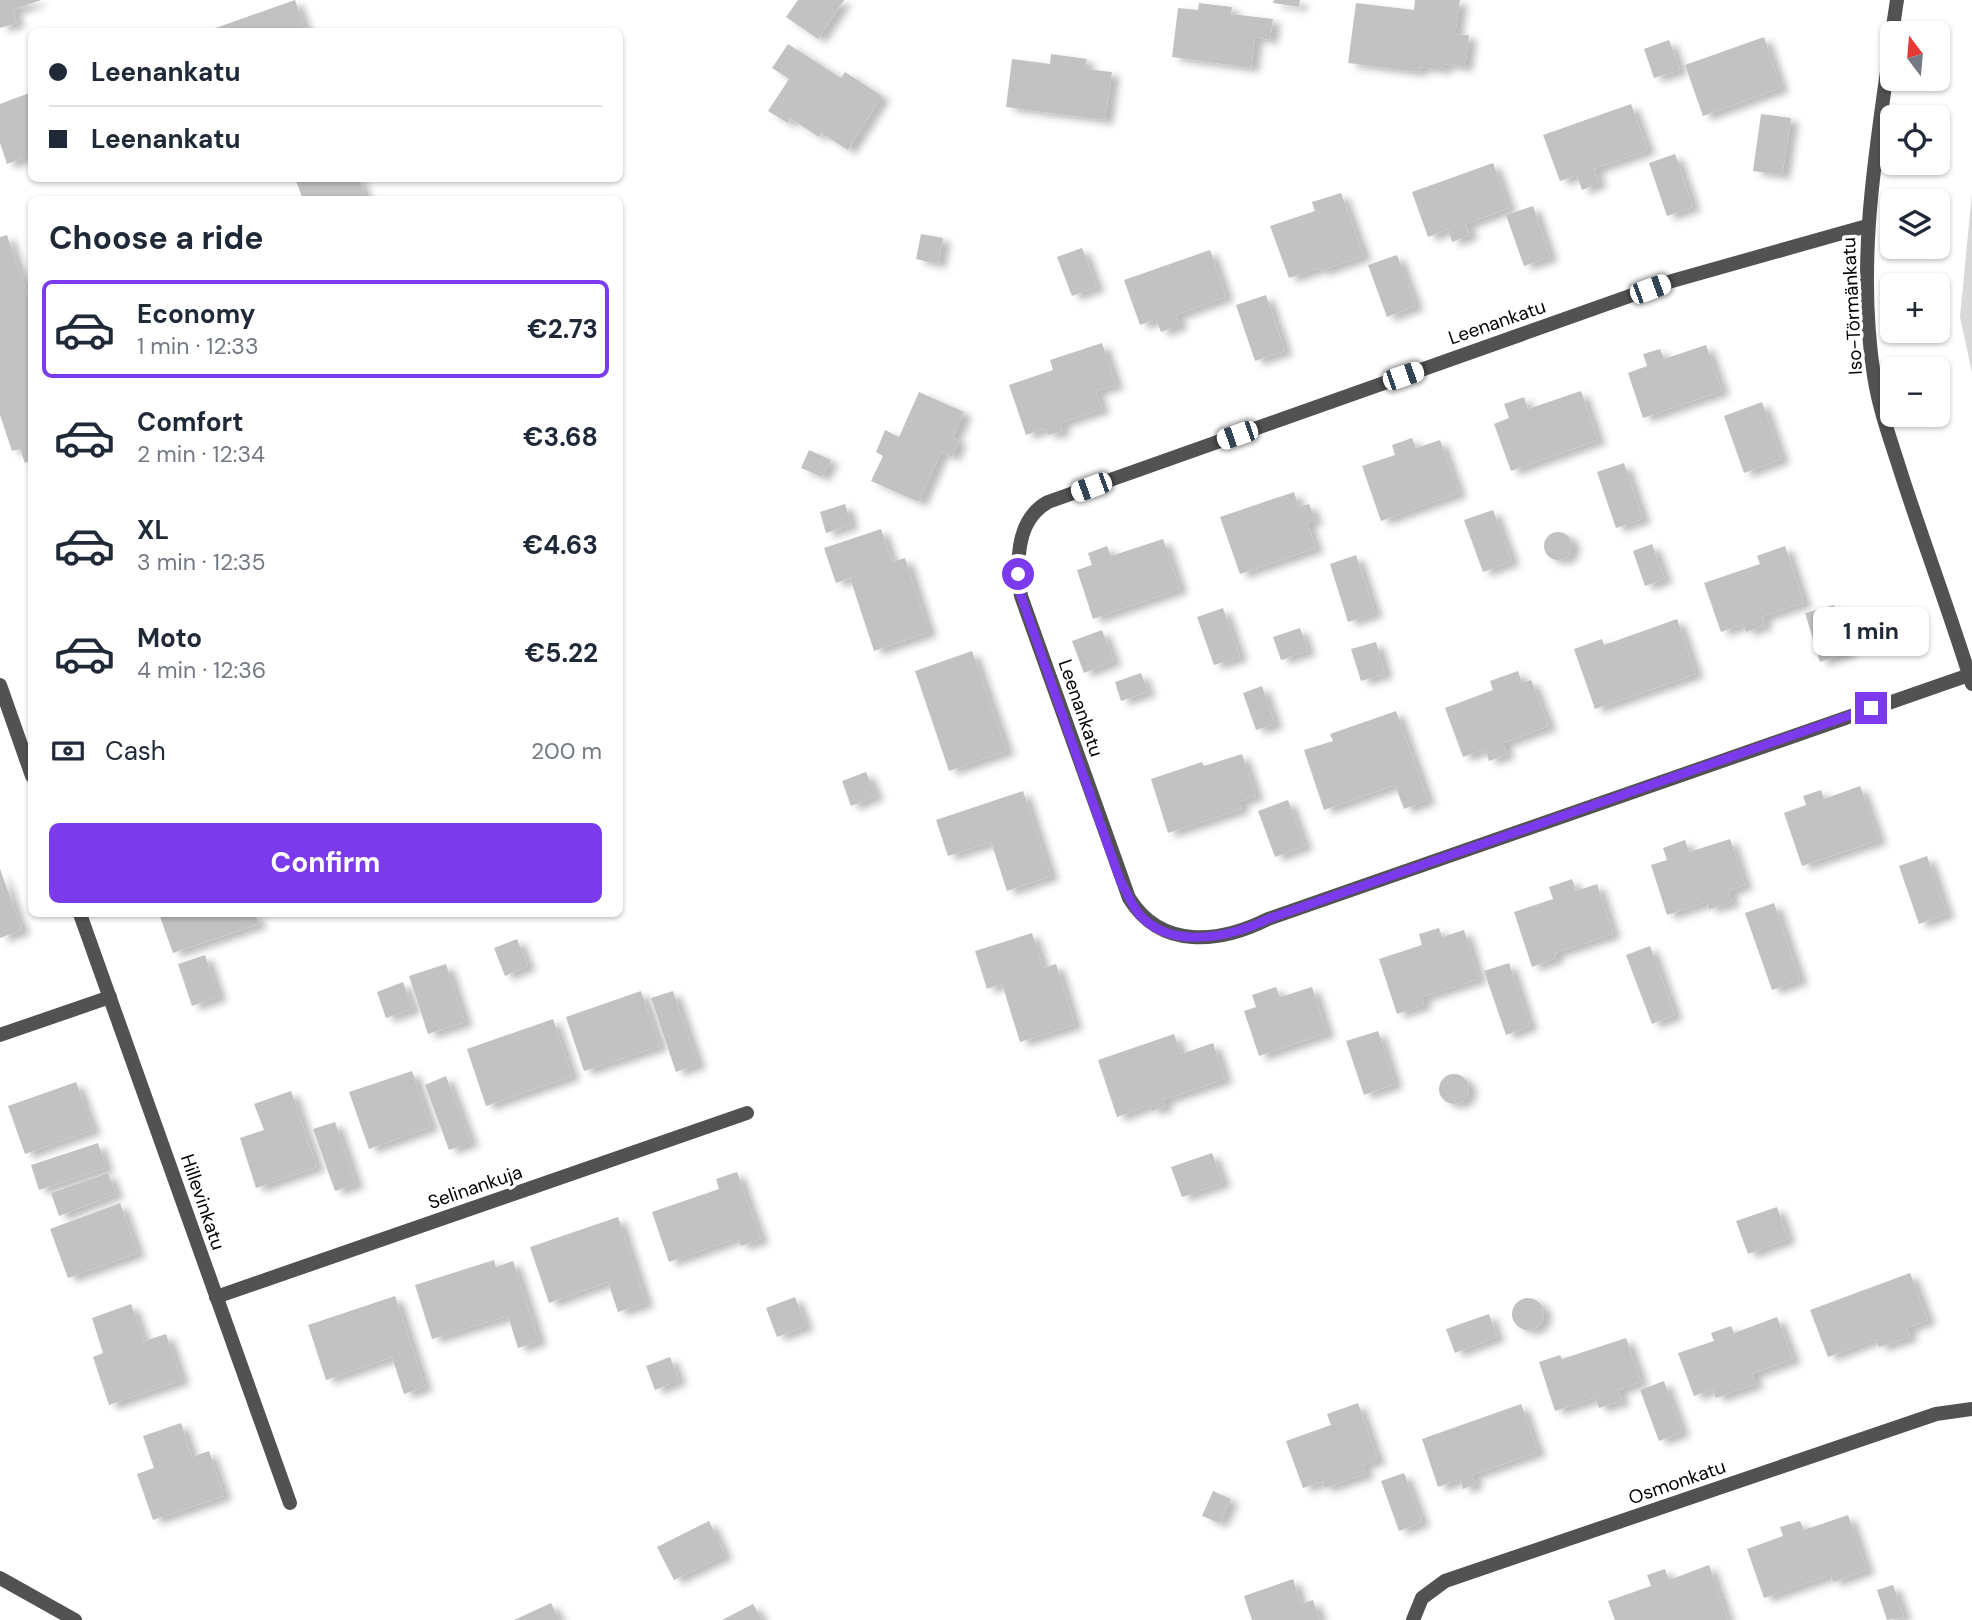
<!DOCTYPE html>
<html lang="en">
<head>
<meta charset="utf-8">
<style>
  body { margin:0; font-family:"DM Sans",sans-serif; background:#f6f6f7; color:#1f2937; height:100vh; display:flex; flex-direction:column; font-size:26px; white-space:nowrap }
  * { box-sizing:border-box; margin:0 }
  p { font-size:23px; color:#747a83 }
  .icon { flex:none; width:38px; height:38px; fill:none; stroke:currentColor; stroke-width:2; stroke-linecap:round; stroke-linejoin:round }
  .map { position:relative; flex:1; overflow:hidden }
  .side { position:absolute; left:28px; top:196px; width:595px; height:721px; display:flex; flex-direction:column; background:#fff; border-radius:10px; box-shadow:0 2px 5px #0004 }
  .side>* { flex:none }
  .top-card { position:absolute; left:28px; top:28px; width:595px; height:154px; border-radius:10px; box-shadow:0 2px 5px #0004; display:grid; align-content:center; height:154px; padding:0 21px; background:#fff }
  .needle { width:46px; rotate:344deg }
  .buttons { position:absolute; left:1880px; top:21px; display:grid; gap:14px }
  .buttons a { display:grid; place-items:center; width:70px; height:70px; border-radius:10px; background:#fff; box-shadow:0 2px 5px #0004; font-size:35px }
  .end { position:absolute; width:32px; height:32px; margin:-16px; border:9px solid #7c3aed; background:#fff; box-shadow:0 0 0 4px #fff }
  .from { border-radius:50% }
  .bubble { position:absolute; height:49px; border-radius:10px; background:#fff; box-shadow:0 2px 5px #0004; font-size:23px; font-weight:700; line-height:49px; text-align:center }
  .car { position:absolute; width:21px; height:42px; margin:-21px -10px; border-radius:9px; box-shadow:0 0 5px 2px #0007; background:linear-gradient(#fff 24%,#345 0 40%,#fff 0 76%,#345 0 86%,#fff 0) }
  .top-card b { display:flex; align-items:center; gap:24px; height:66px; font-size:26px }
  .top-card b+b { border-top:2px solid #e0e1e3 }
  .top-card i { width:18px; height:18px; background:#1f2937 }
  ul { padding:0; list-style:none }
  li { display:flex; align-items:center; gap:21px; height:98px; margin:0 14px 10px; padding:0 7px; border:4px solid transparent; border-radius:10px }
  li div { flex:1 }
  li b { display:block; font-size:26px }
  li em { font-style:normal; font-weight:700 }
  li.selected { border-color:#7c3aed }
  li>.icon { width:63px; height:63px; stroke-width:1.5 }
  h2 { padding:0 21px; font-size:32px; line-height:84px }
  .pay { display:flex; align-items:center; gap:18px; height:77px; padding:0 21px; font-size:26px }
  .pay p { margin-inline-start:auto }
  .cta { display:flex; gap:14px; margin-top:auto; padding:14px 21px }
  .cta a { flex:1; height:80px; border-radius:10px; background:#7c3aed; color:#fff; font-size:28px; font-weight:700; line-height:80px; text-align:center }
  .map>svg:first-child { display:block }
  .green { fill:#d9d9d9 }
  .building { fill:#c2c2c2; filter:url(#shadow) }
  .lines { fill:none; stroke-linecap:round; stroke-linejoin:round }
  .minor { stroke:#525252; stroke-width:14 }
  .tertiary { stroke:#525252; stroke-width:14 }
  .route { stroke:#7c3aed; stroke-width:9 }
  .labels { text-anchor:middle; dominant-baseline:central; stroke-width:7; stroke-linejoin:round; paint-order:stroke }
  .street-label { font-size:19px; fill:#000; stroke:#fff }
</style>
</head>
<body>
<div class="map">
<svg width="1972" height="1620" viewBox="0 0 1972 1620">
  <defs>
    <filter id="shadow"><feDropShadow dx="8" dy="4.5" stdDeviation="3.5" flood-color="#0004"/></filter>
  </defs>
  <rect width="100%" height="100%" fill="#fff"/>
  <!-- green -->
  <polygon class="green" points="1972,193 1972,373 1960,317"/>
  <!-- building -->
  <g class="building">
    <polygon points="0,0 41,0 13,10 17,23 0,28"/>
    <polygon points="295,0 306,32 207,32 207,31"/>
    <polygon points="798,0 844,0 818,39 786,17"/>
    <polygon points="1274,0 1300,0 1299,7 1273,3"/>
    <polygon points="1415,0 1460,0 1455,34 1469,35 1465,67 1444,64 1444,70 1420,67 1419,72 1348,63 1356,3 1414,10"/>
    <polygon points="1199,3 1232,7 1231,14 1273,19 1270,40 1255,37 1251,68 1172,57 1178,8 1198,10"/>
    <polygon points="1764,37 1781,88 1703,116 1685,65"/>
    <polygon points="1669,40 1680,70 1654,78 1644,49"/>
    <polygon points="788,44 841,78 845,72 882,96 848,150 821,133 819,137 790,118 788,123 768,111 789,79 772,68"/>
    <polygon points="1051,54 1087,59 1085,69 1112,72 1105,120 1006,107 1012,59 1050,64"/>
    <polygon points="32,92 32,155 7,164 0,143 0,104"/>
    <polygon points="1631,104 1648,150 1594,169 1599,183 1582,190 1577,175 1560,181 1543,135"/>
    <polygon points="1761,114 1791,118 1782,175 1753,171"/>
    <polygon points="1675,154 1693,207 1667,216 1649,163"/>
    <polygon points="1493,163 1509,208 1466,224 1470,235 1452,242 1448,229 1428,237 1412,192"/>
    <polygon points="295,178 359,178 366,200 303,200"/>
    <polygon points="1341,193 1364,256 1321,271 1319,268 1289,278 1270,226 1315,211 1312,202"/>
    <polygon points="1533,206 1550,257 1524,266 1506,215"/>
    <polygon points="921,234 943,238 938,264 916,259"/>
    <polygon points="7,235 32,308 32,460 25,463 20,449 12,451 0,415 0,237"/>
    <polygon points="1082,248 1097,287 1072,296 1057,257"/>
    <polygon points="1210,250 1226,297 1176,315 1180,325 1161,332 1156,319 1140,325 1124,280"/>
    <polygon points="1397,255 1416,306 1387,317 1368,265"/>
    <polygon points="1266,295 1285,351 1255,361 1236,305"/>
    <polygon points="1102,343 1116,385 1096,391 1102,409 1060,423 1063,431 1048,435 1045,428 1026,435 1009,385 1053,370 1050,360"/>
    <polygon points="1706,345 1722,391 1643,418 1628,373 1647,366 1643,354 1660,349 1664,359"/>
    <polygon points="1581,391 1598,440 1511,471 1494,424 1509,418 1504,404 1524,397 1528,409"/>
    <polygon points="919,392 964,412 953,438 959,440 952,457 941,452 919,502 871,481 883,456 876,452 885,430 899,437"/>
    <polygon points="1762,402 1782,459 1744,473 1724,416"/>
    <polygon points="1412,438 1416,448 1440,440 1459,493 1381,521 1362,466 1395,455 1392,445"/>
    <polygon points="809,450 831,460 822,477 801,468"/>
    <polygon points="1624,463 1643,519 1616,528 1597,472"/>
    <polygon points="1294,492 1299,507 1309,504 1315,520 1307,523 1316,548 1240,574 1220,517"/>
    <polygon points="845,504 851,525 826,533 820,512"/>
    <polygon points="1493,510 1512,561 1483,572 1464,520"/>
    <polygon points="881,529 892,562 905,558 929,632 874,651 850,578 836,583 824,548"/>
    <circle cx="1558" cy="546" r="14"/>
    <polygon points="1163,539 1180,589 1093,619 1077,570 1092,565 1088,553 1107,546 1111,556"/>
    <polygon points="1652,544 1665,579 1645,586 1633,551"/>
    <polygon points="1785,546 1804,603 1762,617 1765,625 1746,632 1743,624 1721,632 1704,583 1760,564 1757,556"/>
    <polygon points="1356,555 1375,613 1348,622 1330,564"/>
    <polygon points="1834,605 1849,652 1820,662 1805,613"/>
    <polygon points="1223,608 1240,657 1214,665 1197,617"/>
    <polygon points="1677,619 1696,674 1595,709 1574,649 1602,639 1604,645"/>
    <polygon points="1300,628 1308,651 1281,660 1273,637"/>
    <polygon points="1102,630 1114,661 1084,673 1072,641"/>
    <polygon points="1376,642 1385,674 1361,681 1351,649"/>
    <polygon points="972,651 1007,751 949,771 915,671"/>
    <polygon points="1518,671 1522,683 1531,680 1549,726 1503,743 1507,754 1489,761 1485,749 1463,757 1445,708 1493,690 1490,681"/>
    <polygon points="1141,673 1148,692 1121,701 1115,682"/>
    <polygon points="1262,686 1275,724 1256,730 1243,693"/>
    <polygon points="1396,711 1428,800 1404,809 1395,785 1324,810 1304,750 1333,741 1330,734"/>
    <polygon points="1242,754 1256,796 1239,802 1242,809 1168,833 1151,779 1202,762 1204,766"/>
    <polygon points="866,772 876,796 851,806 842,781"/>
    <polygon points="1860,786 1879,840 1802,866 1784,813 1806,805 1803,796 1821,790 1824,799"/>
    <polygon points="1023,791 1051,876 1007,891 991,842 948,856 936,820"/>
    <polygon points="1288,800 1305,846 1275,857 1258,811"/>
    <polygon points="1730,839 1745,885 1729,891 1732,902 1709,909 1707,902 1667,915 1651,865 1667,860 1663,848 1685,840 1689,852"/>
    <polygon points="1927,856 1947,914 1919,924 1899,866"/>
    <polygon points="0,869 22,930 0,938"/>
    <polygon points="1572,879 1576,891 1597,884 1613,934 1555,953 1556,958 1532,967 1514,912 1553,899 1549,887"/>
    <polygon points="1774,903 1800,980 1772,990 1745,913"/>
    <polygon points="159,914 255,914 259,924 173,953"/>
    <polygon points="1439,928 1442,937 1464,930 1479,979 1422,997 1424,1005 1397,1014 1379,959 1422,945 1419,934"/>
    <polygon points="1032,933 1043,968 1056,964 1075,1025 1020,1042 1002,984 987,989 975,951"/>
    <polygon points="517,939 528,966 505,976 494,948"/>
    <polygon points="1650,946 1675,1015 1652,1024 1626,955"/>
    <polygon points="205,955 219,997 192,1006 178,964"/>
    <polygon points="1509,963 1530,1026 1506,1035 1484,971"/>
    <polygon points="446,964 465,1022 428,1034 409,976"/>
    <polygon points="403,982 413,1009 386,1018 377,992"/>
    <polygon points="1276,987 1280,997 1312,987 1327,1033 1259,1056 1244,1011 1256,1007 1252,995"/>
    <polygon points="641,991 660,1046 584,1071 566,1017"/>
    <polygon points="673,991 698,1064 676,1072 651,998"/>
    <polygon points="553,1019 572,1076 486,1106 467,1049"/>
    <polygon points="1378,1031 1395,1084 1364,1095 1346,1041"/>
    <polygon points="1174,1034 1181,1054 1213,1043 1225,1079 1163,1100 1166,1106 1152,1111 1150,1105 1117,1117 1098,1060"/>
    <polygon points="412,1071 431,1127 369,1149 349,1092"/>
    <circle cx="1454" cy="1089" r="15"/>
    <polygon points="446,1076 471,1142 449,1150 425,1085"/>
    <polygon points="76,1082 93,1130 25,1154 8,1106"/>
    <polygon points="291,1091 317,1167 256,1188 240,1138 264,1130 254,1104"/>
    <polygon points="335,1122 356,1184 335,1191 313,1129"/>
    <polygon points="98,1143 106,1168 39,1190 31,1165"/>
    <polygon points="1212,1153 1223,1183 1182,1197 1171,1167"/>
    <polygon points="737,1172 761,1239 741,1246 738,1238 669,1262 652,1212 719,1189 716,1179"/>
    <polygon points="108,1173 116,1194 59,1216 51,1193"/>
    <polygon points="120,1203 138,1253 68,1278 50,1229"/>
    <polygon points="1777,1207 1788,1239 1748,1254 1736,1221"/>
    <polygon points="618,1217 646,1303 618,1312 608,1282 549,1303 530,1247"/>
    <polygon points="494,1260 496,1267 513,1261 539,1341 518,1348 508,1316 432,1339 415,1285"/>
    <polygon points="1910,1273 1928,1320 1907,1328 1910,1337 1879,1347 1876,1339 1828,1357 1810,1310"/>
    <polygon points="395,1296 425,1387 404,1394 392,1357 326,1380 308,1325"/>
    <polygon points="795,1297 806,1326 777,1337 766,1308"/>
    <circle cx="1528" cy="1314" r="16"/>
    <polygon points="131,1304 144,1341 166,1334 182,1380 109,1405 93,1357 103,1353 92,1318"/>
    <polygon points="1489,1314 1497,1337 1455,1353 1446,1329"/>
    <polygon points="1777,1317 1793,1359 1752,1374 1756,1384 1716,1398 1713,1389 1694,1396 1678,1353 1714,1341 1711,1333 1731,1326 1734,1333"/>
    <polygon points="1626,1338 1641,1382 1618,1390 1622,1401 1599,1408 1595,1398 1555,1411 1539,1362 1560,1355 1562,1359"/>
    <polygon points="670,1357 679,1380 655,1390 646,1366"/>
    <polygon points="1664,1381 1682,1432 1659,1441 1640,1390"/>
    <polygon points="1358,1403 1378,1460 1363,1465 1366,1474 1325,1488 1322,1482 1303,1488 1286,1441 1331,1425 1327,1414"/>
    <polygon points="1521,1404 1538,1452 1472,1475 1476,1484 1463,1489 1460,1479 1438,1487 1422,1439"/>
    <polygon points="181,1423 192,1457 209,1451 224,1496 153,1520 137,1474 154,1468 143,1436"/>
    <polygon points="1404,1473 1422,1522 1399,1531 1381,1481"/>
    <polygon points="1213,1491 1231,1499 1220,1523 1202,1516"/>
    <polygon points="1848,1515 1867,1570 1833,1582 1831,1575 1764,1598 1747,1549 1783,1536 1780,1527 1800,1521 1804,1530"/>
    <polygon points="709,1521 725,1555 674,1580 657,1547"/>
    <polygon points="1709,1565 1728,1620 1615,1620 1608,1601 1651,1586 1647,1575 1665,1569 1669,1580"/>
    <polygon points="1293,1579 1301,1604 1313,1600 1320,1620 1252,1620 1244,1596"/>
    <polygon points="1893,1585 1904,1617 1887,1620 1877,1590"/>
    <polygon points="551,1603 559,1620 514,1620"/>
    <polygon points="753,1604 762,1620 722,1620"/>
  </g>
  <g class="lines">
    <!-- minor -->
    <g class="minor">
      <path d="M 1867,226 L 1672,281 L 1048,502 C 1015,520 1016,563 1021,596 L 1129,898 C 1161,950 1220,943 1268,919 L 1969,675"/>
      <polyline points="0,685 32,776"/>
      <polyline points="80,914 290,1503"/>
      <polyline points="0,1035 110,997"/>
      <polyline points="216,1297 747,1113"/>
      <polyline points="0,1578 75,1620"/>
      <polyline points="1413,1620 1422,1598 1445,1581 1936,1414 1972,1409"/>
    </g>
    <!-- tertiary -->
    <g class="tertiary">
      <polyline points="1892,33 1897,0"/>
      <path d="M 1892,37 C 1876,150 1856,262 1874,376 C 1879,409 1891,441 1901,473 C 1924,544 1950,613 1972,684"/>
    </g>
  </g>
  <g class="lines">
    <!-- route -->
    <path class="route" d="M 1018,574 L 1021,596 L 1120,880 C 1126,891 1131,904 1139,914 C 1171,951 1231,937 1268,919 L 1871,708"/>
  </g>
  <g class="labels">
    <!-- street labels -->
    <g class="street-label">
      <text transform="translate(1852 306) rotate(-93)">Iso-Törmänkatu</text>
      <text transform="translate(1497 322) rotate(-19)">Leenankatu</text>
      <text transform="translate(1081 708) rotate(71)">Leenankatu</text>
      <text transform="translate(475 1187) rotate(-19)">Selinankuja</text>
      <text transform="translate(203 1202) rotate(71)">Hillevinkatu</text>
      <text transform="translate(1677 1482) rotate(-19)">Osmonkatu</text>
    </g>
  </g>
</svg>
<div class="buttons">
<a><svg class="needle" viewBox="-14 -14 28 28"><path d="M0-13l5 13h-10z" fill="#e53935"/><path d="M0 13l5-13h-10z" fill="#747a83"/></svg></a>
<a><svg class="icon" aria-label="locate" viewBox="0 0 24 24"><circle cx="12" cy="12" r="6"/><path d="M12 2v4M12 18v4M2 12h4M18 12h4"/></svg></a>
<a><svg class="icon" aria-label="layers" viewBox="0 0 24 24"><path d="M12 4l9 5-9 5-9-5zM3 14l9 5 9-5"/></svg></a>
<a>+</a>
<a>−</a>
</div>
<i class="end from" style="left:1018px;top:574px"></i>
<i class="end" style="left:1871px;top:708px"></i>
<div class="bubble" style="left:1813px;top:607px;width:116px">1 min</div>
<i class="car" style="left:1650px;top:289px;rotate:70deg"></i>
<i class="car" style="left:1403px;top:376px;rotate:71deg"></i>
<i class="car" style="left:1237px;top:435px;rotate:251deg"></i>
<i class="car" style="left:1091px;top:487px;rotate:250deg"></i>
<div class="top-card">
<b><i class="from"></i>Leenankatu</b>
<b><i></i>Leenankatu</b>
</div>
<section class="side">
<h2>Choose a ride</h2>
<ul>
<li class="selected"><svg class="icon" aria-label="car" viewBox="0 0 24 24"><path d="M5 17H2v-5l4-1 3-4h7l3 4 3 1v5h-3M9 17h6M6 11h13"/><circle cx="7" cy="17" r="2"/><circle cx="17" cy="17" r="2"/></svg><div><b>Economy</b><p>1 min · 12:33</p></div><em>€2.73</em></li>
<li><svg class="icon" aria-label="car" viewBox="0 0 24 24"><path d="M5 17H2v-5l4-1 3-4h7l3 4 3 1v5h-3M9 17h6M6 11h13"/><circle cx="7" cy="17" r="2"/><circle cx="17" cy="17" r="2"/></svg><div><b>Comfort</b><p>2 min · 12:34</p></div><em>€3.68</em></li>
<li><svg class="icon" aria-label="car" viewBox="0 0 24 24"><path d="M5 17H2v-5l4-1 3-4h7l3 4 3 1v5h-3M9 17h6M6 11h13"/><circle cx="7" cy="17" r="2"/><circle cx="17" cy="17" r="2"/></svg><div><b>XL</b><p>3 min · 12:35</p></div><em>€4.63</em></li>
<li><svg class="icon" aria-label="car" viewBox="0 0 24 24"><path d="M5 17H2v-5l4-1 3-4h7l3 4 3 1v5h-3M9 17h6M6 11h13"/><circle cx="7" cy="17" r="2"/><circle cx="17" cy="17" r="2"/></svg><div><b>Moto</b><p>4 min · 12:36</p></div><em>€5.22</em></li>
</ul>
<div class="pay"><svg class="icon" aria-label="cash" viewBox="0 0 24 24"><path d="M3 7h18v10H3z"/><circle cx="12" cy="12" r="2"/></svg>Cash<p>200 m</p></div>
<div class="cta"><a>Confirm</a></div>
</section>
</div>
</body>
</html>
